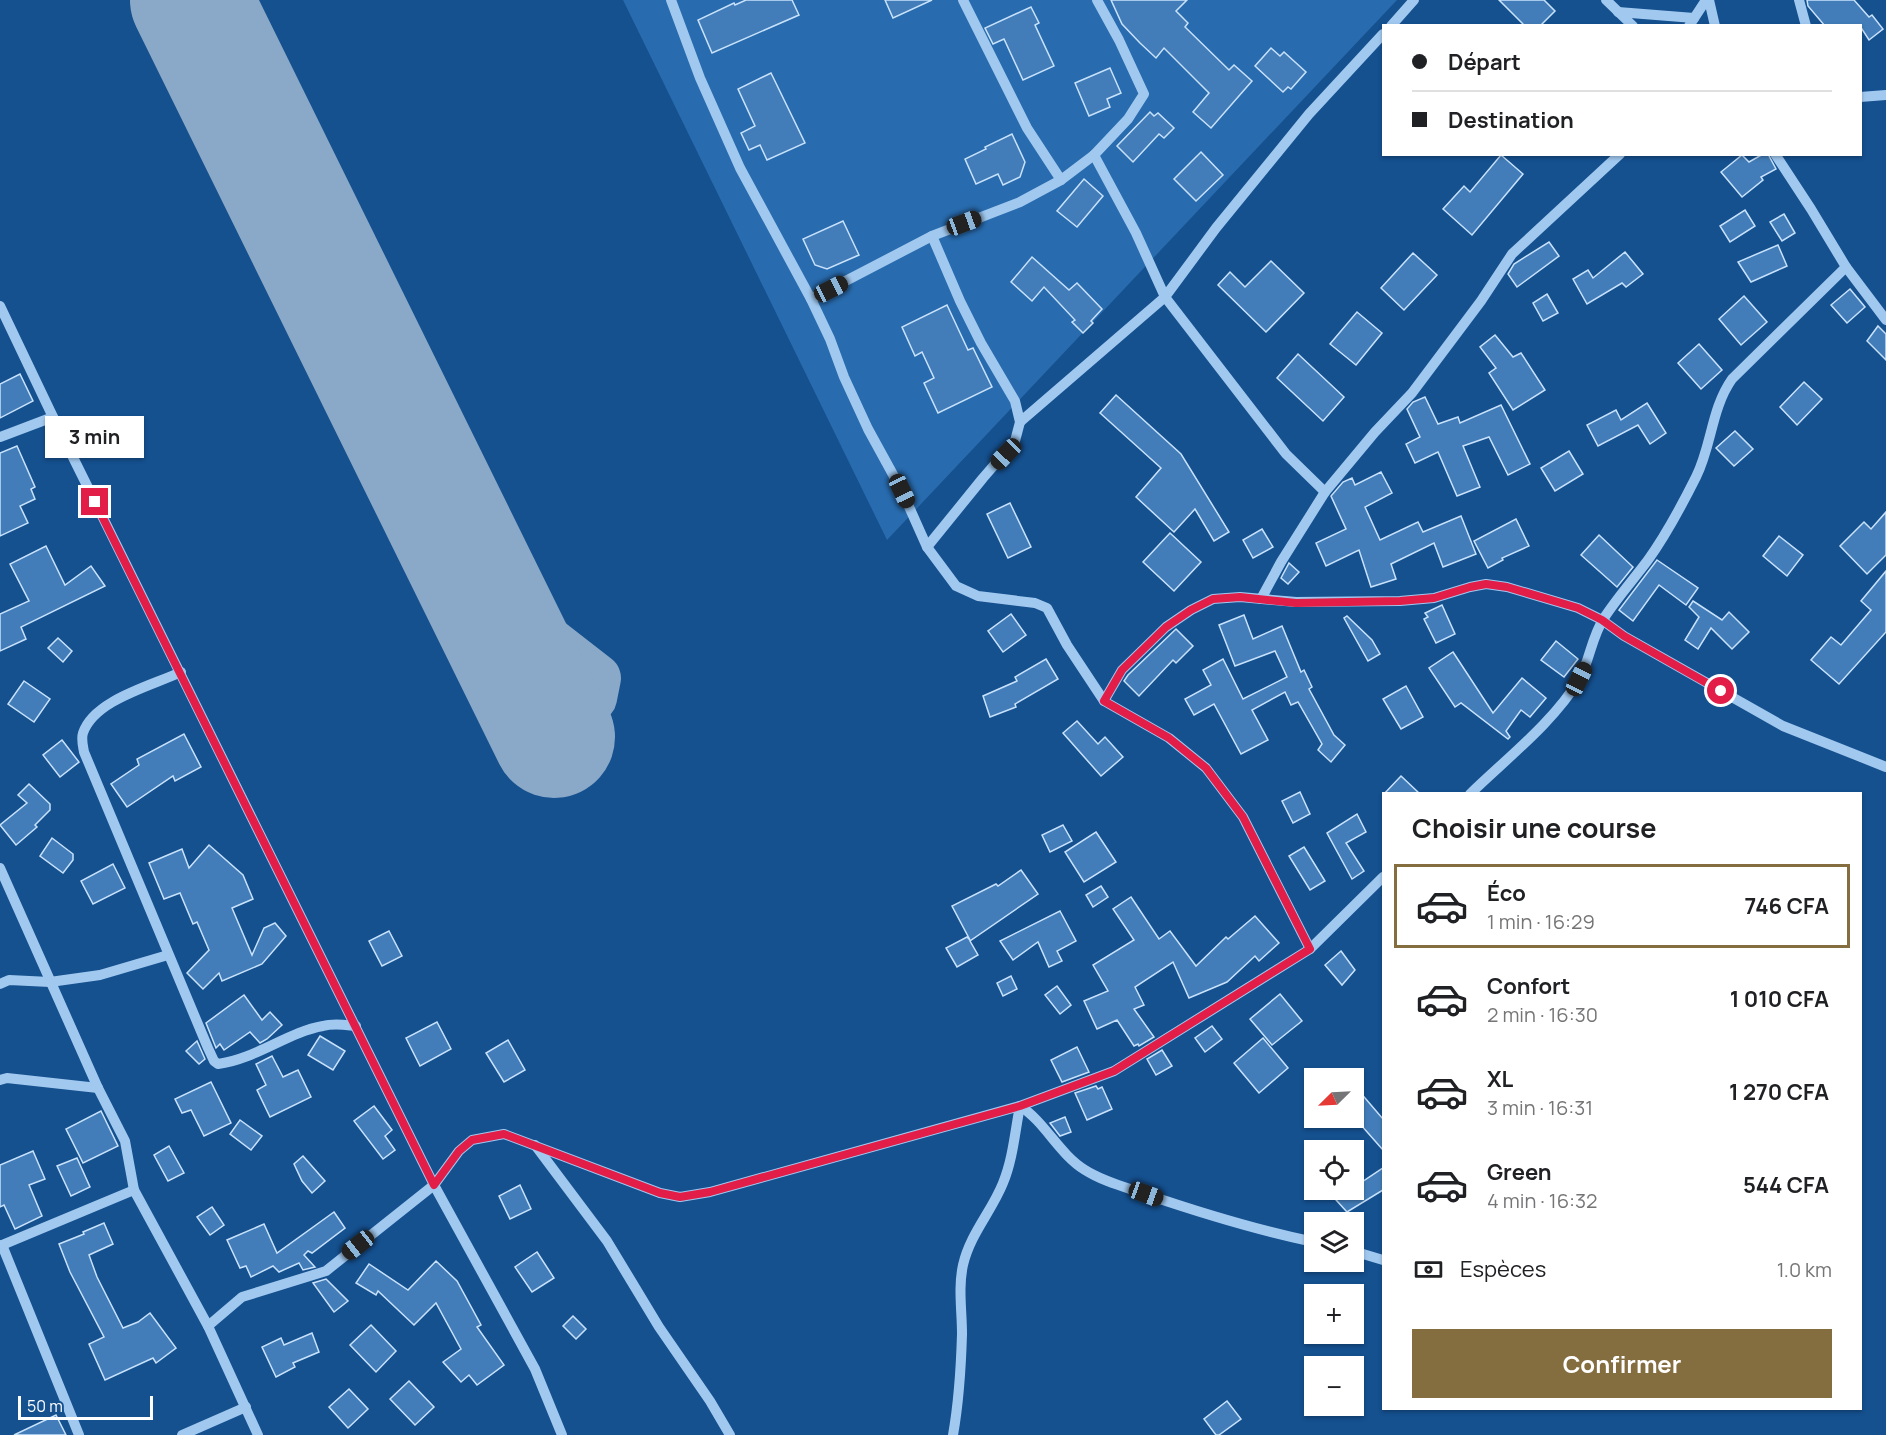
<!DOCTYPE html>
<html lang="fr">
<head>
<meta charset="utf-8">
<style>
  body { margin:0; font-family:Manrope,sans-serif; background:#f6f6f6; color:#202124; height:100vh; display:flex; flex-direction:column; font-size:22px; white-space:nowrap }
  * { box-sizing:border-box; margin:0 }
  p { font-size:20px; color:#757577 }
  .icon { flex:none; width:33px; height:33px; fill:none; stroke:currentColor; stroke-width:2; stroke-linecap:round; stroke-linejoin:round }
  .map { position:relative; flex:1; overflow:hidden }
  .side { position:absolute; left:1382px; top:792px; width:480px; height:618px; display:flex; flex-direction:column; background:#fff; border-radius:0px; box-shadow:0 2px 4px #0004 }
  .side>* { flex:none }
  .guide { position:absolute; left:1382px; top:24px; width:480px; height:132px; border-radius:0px; box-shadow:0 2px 4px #0004; display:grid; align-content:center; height:132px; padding:0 30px; background:#fff }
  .needle { width:39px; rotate:246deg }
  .buttons { position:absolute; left:1304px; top:1068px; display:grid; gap:12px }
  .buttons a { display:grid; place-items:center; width:60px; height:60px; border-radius:0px; background:#fff; box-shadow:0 2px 4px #0004; font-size:30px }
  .scale { position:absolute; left:18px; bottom:15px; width:135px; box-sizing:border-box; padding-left:6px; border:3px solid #fff; border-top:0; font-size:16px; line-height:21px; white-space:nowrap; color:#fff; -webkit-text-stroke:4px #15508f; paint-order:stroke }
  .end { position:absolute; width:27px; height:27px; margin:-14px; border:8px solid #e11d48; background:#fff; box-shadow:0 0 0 3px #fff }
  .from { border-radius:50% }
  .bubble { position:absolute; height:42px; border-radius:0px; background:#fff; box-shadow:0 2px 4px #0004; font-size:20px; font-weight:700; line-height:42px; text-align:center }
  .car { position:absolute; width:18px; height:36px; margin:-18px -9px; border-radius:8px; box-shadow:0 0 4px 2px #0007; background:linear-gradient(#222 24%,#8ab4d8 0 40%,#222 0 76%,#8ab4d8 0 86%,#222 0) }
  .guide b { display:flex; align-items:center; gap:21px; height:57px; font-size:22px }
  .guide b+b { border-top:2px solid #e0e0e0 }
  .guide i { width:15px; height:15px; background:#202124 }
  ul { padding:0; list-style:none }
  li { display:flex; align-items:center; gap:18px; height:84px; margin:0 12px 9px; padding:0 18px; border:3px solid transparent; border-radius:0px }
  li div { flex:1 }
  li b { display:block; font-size:22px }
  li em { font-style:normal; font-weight:700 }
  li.selected { border-color:#846d3f }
  li>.icon { width:54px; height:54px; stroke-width:1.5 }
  h2 { padding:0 30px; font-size:27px; line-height:72px }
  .pay { display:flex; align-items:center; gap:15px; height:66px; padding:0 30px; font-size:22px }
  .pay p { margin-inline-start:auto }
  .button { display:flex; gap:12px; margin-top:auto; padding:12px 30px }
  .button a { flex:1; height:69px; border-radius:0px; background:#846d3f; color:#fff; font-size:24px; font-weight:700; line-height:69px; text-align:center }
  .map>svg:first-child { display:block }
  .green { fill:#286bae }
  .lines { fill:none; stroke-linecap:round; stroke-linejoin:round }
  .taxiway { stroke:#8aa8c7; stroke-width:48 }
  .runway { stroke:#8aa8c7; stroke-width:122 }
  .building { fill:#427db9; stroke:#c8e2fc; stroke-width:1.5 }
  .minor { stroke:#a1c9f0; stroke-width:10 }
  .route { stroke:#e11d48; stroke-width:8 }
</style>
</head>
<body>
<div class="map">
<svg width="1886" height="1435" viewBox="0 0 1886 1435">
  <rect width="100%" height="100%" fill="#15508f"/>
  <!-- green -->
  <polygon class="green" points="623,0 1397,0 887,540"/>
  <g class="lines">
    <!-- taxiway -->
    <polyline class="taxiway" points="466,558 516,615 597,678 593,698 575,719 549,727 533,724 515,713 501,695 499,674 501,631"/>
    <!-- runway -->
    <polyline class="runway" points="191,0 554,737"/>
  </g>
  <!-- building -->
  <g class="building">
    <polygon points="746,0 792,0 799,15 712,53 698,20 734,3 735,5"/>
    <polygon points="885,0 932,0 893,18"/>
    <polygon points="1111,0 1187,0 1176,11 1188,23 1185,27 1229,70 1234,65 1252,81 1211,128 1193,112 1209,93 1164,48 1156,58 1140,43 1122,24"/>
    <polygon points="1499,0 1544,0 1555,11 1540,26 1525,26"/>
    <polygon points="1807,0 1854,0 1869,17 1872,15 1883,29 1869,40 1860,26 1825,26 1808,6"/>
    <polygon points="1031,7 1039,23 1035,25 1054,66 1023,80 1004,39 993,44 985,28"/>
    <polygon points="1271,48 1280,56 1284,52 1306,72 1291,89 1288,87 1283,92 1255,66"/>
    <polygon points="1110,68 1121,93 1107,99 1110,107 1089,116 1075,83"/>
    <polygon points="771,73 805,143 767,160 760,145 749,150 741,133 755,126 738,89"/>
    <polygon points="1150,112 1154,116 1158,113 1174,128 1164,138 1159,134 1133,162 1117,146"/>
    <polygon points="1012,134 1025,162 1020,177 1003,185 998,174 976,184 965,159 986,149 985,147"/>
    <polygon points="1201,152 1223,175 1196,201 1174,179"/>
    <polygon points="1763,154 1768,154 1776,169 1761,177 1763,180 1742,197 1721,172 1742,155 1749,162"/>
    <polygon points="1501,155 1523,174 1472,235 1443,209 1464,186 1470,192"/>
    <polygon points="1084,179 1103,196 1077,227 1057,211"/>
    <polygon points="1745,210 1755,226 1730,242 1720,226"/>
    <polygon points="1784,214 1795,233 1782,241 1770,222"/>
    <polygon points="843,221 859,255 827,269 815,265 803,239"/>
    <polygon points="1549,242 1559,256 1517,287 1508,274 1514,264"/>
    <polygon points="1778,245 1787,266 1751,282 1738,262"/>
    <polygon points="1625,252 1643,274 1626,287 1622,283 1587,304 1573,279 1588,270 1593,278"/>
    <polygon points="1413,253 1437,275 1404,310 1381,288"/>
    <polygon points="1032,257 1069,290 1077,283 1102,309 1091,321 1093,323 1083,333 1072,322 1075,320 1044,287 1032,301 1011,282"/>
    <polygon points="1271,261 1304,293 1266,332 1218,285 1230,272 1245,287"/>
    <polygon points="1850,289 1865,307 1847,323 1831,305"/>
    <polygon points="1547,294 1558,313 1543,321 1533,303"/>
    <polygon points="1744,296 1767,322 1741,345 1719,319"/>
    <polygon points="947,305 968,350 973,348 992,387 938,413 924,383 934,378 922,352 915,356 902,327"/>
    <polygon points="1357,312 1382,333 1356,365 1330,344"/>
    <polygon points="1878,326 1886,334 1886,360 1867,341"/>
    <polygon points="1495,335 1513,357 1521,353 1545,390 1513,410 1489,373 1496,368 1480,347"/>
    <polygon points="1699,344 1722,370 1701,389 1678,363"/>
    <polygon points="1298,354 1344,397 1323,421 1277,378"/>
    <polygon points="20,374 33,401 0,418 0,384"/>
    <polygon points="1804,382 1822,399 1797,425 1780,407"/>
    <polygon points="1116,395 1181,454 1229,532 1214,541 1195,509 1174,532 1136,497 1161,468 1100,413"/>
    <polygon points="1425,397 1438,424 1458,417 1460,423 1501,405 1530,464 1508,475 1489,437 1463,446 1480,487 1457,496 1438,452 1415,463 1406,444 1420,437 1407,409 1413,402"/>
    <polygon points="1647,403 1666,433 1650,444 1638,425 1598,446 1587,425 1616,410 1621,420"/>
    <polygon points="1735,431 1753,449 1734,466 1716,448"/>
    <polygon points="17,446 35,487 31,489 35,499 20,506 28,523 0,536 0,453"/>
    <polygon points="1569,451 1583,474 1555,491 1541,468"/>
    <polygon points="1381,472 1392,493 1365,507 1380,540 1418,522 1423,532 1461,516 1476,554 1443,567 1434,543 1391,564 1396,579 1371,587 1359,550 1326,566 1316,543 1346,529 1331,496 1343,482 1352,478 1355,485"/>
    <polygon points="1010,503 1031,547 1008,558 987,514"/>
    <polygon points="1886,512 1886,555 1867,574 1840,546 1864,522 1871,529"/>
    <polygon points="1516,519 1529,546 1502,558 1503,560 1488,568 1474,541"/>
    <polygon points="1262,529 1273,547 1253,558 1243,540"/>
    <polygon points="1170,533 1201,562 1174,591 1143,562"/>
    <polygon points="1599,535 1633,567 1617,587 1581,555"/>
    <polygon points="1779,536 1803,555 1787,576 1763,556"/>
    <polygon points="46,546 65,585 91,566 105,586 21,627 26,639 0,651 0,614 29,601 10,564"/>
    <polygon points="1657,560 1698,588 1686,605 1659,585 1633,621 1619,610"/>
    <polygon points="1289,563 1299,572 1288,584 1281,578"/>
    <polygon points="1886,571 1886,632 1839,684 1811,660 1831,637 1841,645 1871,610 1861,601"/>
    <polygon points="1693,601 1722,620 1729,612 1749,632 1732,649 1711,628 1698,649 1685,640 1699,617 1689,607"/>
    <polygon points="1442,605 1455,634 1436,643 1424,619 1428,617 1425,613"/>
    <polygon points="1011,614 1026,635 1003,652 988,631"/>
    <polygon points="1244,615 1253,639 1282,626 1301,672 1304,670 1312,687 1309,689 1334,735 1345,745 1331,762 1318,750 1322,744 1298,702 1291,705 1285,692 1252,710 1268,740 1241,754 1214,704 1194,715 1185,699 1211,685 1203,670 1223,659 1243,699 1287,677 1275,651 1235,666 1219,625"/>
    <polygon points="1347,616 1372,640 1380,654 1368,661 1344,618"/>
    <polygon points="1176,629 1193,646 1176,663 1173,660 1139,696 1124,681 1128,675"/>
    <polygon points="58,638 72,651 63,662 48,648"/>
    <polygon points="1556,641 1578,659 1564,677 1541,660"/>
    <polygon points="1453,652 1493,713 1522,678 1546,698 1530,717 1521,710 1506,731 1510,737 1508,739 1461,703 1455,707 1429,668"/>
    <polygon points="1046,659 1058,679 1015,704 1016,707 990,717 983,696 1017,681 1015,677"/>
    <polygon points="24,681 50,699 34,722 8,704"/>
    <polygon points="1406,686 1423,717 1401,729 1383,699"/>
    <polygon points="1077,721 1098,744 1105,737 1123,757 1101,776 1063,733"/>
    <polygon points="184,734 201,767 175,781 173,776 127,807 111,784 139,765 137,759"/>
    <polygon points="62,740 79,762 60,777 43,755"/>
    <polygon points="1401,776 1420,794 1384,794"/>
    <polygon points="29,784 50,804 50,810 35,825 37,827 16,845 0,825 27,803 18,795"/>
    <polygon points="1300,792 1310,814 1293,823 1282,801"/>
    <polygon points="1357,814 1366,832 1346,843 1364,871 1352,879 1327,833"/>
    <polygon points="1063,825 1072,841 1050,852 1042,835"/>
    <polygon points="1096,832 1116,862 1084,882 1065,852"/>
    <polygon points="52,838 73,854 73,860 63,873 40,856"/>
    <polygon points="209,845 243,875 253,899 232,908 252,955 264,928 275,923 286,936 262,964 222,981 219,973 203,989 187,973 209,950 197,922 193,924 180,893 164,899 149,863 182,849 189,868"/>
    <polygon points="1304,847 1325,881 1310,890 1289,856"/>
    <polygon points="113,864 125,888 93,904 81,881"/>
    <polygon points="1021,870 1038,894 970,941 978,955 957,967 946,948 967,937 970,940 952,906 996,884 998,886"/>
    <polygon points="1101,886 1108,897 1093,907 1086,895"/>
    <polygon points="1131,897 1159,939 1170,931 1196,966 1226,937 1228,939 1255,916 1279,943 1259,961 1255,956 1227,982 1189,998 1173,962 1135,987 1144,1005 1134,1009 1154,1037 1139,1046 1138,1044 1134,1046 1117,1020 1097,1029 1084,1001 1108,991 1093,965 1134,940 1113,909"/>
    <polygon points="1060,911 1076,941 1057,951 1062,961 1049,967 1038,942 1013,960 1000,941"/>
    <polygon points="389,931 402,956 382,966 369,941"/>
    <polygon points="1341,951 1355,970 1342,985 1325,965"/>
    <polygon points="1011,976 1017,989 1003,996 997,983"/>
    <polygon points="1057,986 1071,1005 1060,1014 1045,995"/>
    <polygon points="1280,994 1302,1021 1272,1045 1250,1019"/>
    <polygon points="244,995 262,1020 270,1012 282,1025 267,1039 260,1043 250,1032 224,1050 220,1044 216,1048 206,1023"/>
    <polygon points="437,1022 451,1049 420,1066 406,1038"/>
    <polygon points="1212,1026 1222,1039 1205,1052 1195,1038"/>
    <polygon points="320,1036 345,1051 333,1070 308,1055"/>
    <polygon points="1263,1038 1288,1068 1259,1093 1234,1063"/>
    <polygon points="508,1040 525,1070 504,1082 486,1053"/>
    <polygon points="197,1041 205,1059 199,1064 186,1051"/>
    <polygon points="1077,1047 1089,1072 1062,1082 1051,1060"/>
    <polygon points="1162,1050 1172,1066 1156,1075 1147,1059"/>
    <polygon points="272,1056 283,1077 298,1070 311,1097 270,1117 257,1090 266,1085 256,1064"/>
    <polygon points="211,1082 231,1123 204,1136 191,1110 182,1113 175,1099"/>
    <polygon points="1353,1084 1383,1119 1383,1150 1353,1116"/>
    <polygon points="1096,1086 1098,1089 1102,1087 1112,1109 1087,1120 1075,1093"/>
    <polygon points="374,1106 392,1130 385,1136 395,1150 383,1159 354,1121"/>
    <polygon points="101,1111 118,1146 83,1163 66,1129"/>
    <polygon points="1065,1117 1071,1132 1060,1136 1050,1123"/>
    <polygon points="240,1120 262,1136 251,1150 230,1134"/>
    <polygon points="169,1146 184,1173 168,1181 154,1155"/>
    <polygon points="33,1151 45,1179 29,1185 42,1216 15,1229 4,1205 0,1207 0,1165"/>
    <polygon points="303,1156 325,1181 312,1193 302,1181 294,1164"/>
    <polygon points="77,1158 90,1187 71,1196 57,1166"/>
    <polygon points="1383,1168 1383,1190 1347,1212 1327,1190 1353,1190 1353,1188"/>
    <polygon points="520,1185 531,1209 510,1219 499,1196"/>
    <polygon points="212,1207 224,1225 210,1235 197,1217"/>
    <polygon points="334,1212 345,1228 312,1253 308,1251 304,1255 315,1267 303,1270 299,1263 279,1272 273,1266 251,1277 246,1266 240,1268 227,1240 264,1224 277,1253"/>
    <polygon points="104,1223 113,1244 89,1255 97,1277 123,1328 138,1322 150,1313 176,1348 156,1363 153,1358 105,1380 89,1344 104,1337 70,1272 59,1244 84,1234 83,1232"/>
    <polygon points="537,1252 554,1278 532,1292 515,1267"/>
    <polygon points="436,1261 457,1281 481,1325 477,1327 504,1365 477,1385 469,1375 461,1382 443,1362 461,1349 436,1303 414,1325 378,1291 376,1295 356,1283 369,1264 408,1290"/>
    <polygon points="326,1279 348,1301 334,1312 313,1283"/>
    <polygon points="573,1316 586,1329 576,1339 563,1326"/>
    <polygon points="371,1325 396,1351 376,1372 350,1345"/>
    <polygon points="312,1333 319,1352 293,1363 295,1367 276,1377 262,1347 281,1338 284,1345"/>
    <polygon points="409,1381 434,1407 415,1425 390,1399"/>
    <polygon points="349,1389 368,1409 348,1428 329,1407"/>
    <polygon points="1227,1401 1241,1419 1219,1435 1216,1435 1204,1419"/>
    <polygon points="56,1415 66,1435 14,1435"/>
  </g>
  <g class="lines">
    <!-- minor -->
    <g class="minor">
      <polyline points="671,0 700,78 740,168 811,299 830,339 844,377 868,429 902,491 927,547 956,586 978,596 1035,603 1047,608 1067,645 1104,701 1169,738 1206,768 1243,817 1310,949"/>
      <polyline points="963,0 1027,128 1061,180"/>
      <polyline points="1606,0 1633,26"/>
      <polyline points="1709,0 1715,26"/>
      <polyline points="1799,0 1806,26"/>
      <polyline points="1618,12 1694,18"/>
      <polyline points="1391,26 1414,0"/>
      <polyline points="1689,26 1706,0"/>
      <polyline points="1860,97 1886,95"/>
      <polyline points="1846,267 1886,320"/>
      <polyline points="811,299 932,236 1020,202 1061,180 1094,155 1128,119 1144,94 1119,40 1097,0"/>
      <polyline points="0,306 53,417 434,1185 535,1369 562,1435"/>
      <polyline points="1020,422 1165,297 1136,233 1094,155"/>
      <polyline points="0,437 53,417"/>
      <polyline points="1325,492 1286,454 1165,297 1216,228 1309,114 1383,34"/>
      <polyline points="927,547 983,478 1015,441 1020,422 1015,401 981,343 960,301 932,236"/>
      <polyline points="1261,599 1281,562 1325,492 1375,432 1412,393 1481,301 1512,254 1620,154"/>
      <path d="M 181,672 C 151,686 94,700 83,733 C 81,739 83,746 84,752 L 208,1048 L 214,1061 L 218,1064 C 256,1059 288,1032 323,1026 C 334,1023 345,1025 356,1026"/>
      <polyline points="1104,701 1122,670 1166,627 1191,610 1213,599 1240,597 1296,602 1400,601 1434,598 1470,587 1486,584 1507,587 1578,608 1602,620 1624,636 1783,726 1886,767"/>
      <path d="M 1470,794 C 1507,758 1554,722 1580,678 C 1590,659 1592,636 1604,618 C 1617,598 1633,580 1648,560 C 1666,535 1682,505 1696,477 C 1712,445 1711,409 1732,379 L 1846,267 L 1811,209 L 1775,154"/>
      <polyline points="0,868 98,1088 125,1141 134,1190 208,1326 258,1435"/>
      <polyline points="0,984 9,980 50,982 100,975 168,955"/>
      <polyline points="0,1080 7,1078 98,1088"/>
      <path d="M 1020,1106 C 1045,1122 1059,1154 1085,1170 C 1104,1182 1125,1187 1145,1194 C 1201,1213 1256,1230 1314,1242"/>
      <polyline points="535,1145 607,1241 659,1327 710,1401 730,1435"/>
      <polyline points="2,1245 79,1435"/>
      <polyline points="0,1246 134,1190"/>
      <polyline points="1353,1251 1383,1260"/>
      <polyline points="208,1326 242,1297 326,1271 434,1185 459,1151 472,1140 504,1134 660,1193 680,1197 710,1192 1020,1106 1114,1071 1310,949 1383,877"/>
      <polyline points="182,1435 246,1407"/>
      <path d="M 953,1435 C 959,1401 961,1368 962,1334 C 962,1311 958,1288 963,1265 C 970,1234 992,1211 1003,1183 C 1013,1159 1015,1131 1020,1106"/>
    </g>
  </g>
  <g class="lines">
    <!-- route -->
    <polyline class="route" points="95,502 434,1185 459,1151 472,1140 504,1134 660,1193 680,1197 710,1192 1020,1106 1114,1071 1310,949 1243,817 1206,768 1169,738 1104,701 1122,670 1166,627 1191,610 1213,599 1240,597 1296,603 1400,601 1434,598 1470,587 1486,584 1507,587 1578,608 1602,620 1624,636 1721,691"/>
  </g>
</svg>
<div class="buttons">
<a><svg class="needle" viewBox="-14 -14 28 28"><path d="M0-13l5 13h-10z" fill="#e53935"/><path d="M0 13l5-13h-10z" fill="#757577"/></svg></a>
<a><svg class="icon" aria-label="locate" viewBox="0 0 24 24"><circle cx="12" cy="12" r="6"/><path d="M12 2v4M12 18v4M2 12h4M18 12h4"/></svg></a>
<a><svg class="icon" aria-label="layers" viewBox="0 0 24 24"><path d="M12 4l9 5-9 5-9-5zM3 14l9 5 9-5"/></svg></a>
<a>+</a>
<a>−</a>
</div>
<div class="scale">50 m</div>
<i class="end from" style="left:1721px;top:691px"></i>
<i class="end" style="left:95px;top:502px"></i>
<div class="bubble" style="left:45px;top:416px;width:99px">3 min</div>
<i class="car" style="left:964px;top:223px;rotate:70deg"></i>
<i class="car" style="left:831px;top:289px;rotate:63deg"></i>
<i class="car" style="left:1006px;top:454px;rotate:224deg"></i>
<i class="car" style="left:902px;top:491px;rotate:155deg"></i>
<i class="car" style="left:1579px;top:679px;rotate:26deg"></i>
<i class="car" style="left:1146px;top:1194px;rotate:110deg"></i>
<i class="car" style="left:358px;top:1245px;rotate:232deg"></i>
<div class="guide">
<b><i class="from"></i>Départ</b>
<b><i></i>Destination</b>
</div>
<section class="side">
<h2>Choisir une course</h2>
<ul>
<li class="selected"><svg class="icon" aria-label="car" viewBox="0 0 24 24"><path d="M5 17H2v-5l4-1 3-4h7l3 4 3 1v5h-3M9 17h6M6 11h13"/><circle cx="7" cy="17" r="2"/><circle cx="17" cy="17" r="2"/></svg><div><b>Éco</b><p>1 min · 16:29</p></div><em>746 CFA</em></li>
<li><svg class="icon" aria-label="car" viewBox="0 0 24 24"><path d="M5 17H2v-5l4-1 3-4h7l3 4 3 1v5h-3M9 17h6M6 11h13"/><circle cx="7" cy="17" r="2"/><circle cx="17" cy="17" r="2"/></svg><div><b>Confort</b><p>2 min · 16:30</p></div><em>1 010 CFA</em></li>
<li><svg class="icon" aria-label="car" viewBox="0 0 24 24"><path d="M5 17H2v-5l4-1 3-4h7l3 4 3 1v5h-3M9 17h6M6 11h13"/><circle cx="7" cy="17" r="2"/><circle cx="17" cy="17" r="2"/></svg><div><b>XL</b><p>3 min · 16:31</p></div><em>1 270 CFA</em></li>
<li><svg class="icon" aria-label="car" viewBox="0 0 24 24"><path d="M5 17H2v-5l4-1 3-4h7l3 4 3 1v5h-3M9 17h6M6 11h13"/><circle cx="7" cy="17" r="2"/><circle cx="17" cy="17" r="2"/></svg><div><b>Green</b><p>4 min · 16:32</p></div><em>544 CFA</em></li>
</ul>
<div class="pay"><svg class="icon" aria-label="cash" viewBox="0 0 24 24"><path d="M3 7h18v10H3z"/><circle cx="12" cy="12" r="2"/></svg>Espèces<p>1.0 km</p></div>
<div class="button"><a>Confirmer</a></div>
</section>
</div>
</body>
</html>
